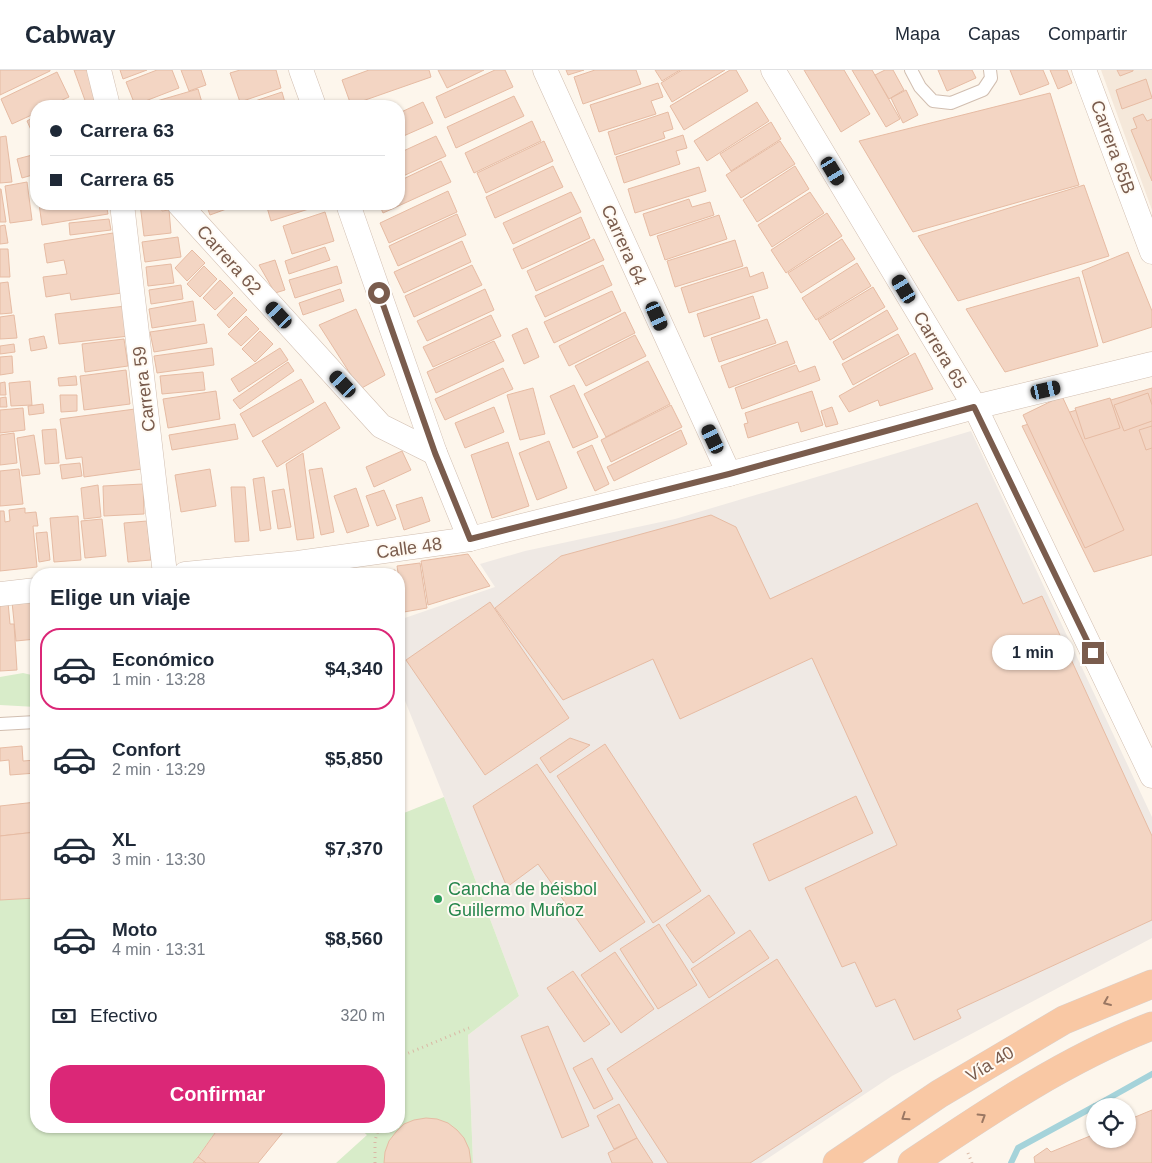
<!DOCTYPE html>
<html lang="es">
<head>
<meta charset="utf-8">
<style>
  body { margin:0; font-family:Arial,sans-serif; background:#f6f6f7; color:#1f2937; height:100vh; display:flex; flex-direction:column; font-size:19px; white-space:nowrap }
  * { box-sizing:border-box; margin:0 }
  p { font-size:16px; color:#747a83 }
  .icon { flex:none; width:28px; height:28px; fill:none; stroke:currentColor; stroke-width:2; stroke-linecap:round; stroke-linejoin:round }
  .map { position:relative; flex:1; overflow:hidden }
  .panel { position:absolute; left:30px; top:498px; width:375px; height:565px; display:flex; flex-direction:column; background:#fff; border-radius:20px; box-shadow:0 1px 4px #0004 }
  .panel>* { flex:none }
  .hud { position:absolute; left:30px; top:30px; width:375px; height:110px; border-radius:20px; box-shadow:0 1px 4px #0004; display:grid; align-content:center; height:110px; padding:0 20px; background:#fff }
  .controls { position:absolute; left:1086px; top:1028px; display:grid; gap:10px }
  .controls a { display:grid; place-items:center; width:50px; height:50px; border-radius:50%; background:#fff; box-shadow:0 1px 4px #0004; font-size:25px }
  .end { position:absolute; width:22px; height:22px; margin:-11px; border:6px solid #7a5c4d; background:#fff; box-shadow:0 0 0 2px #fff }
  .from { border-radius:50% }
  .bubble { position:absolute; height:35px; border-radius:18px; background:#fff; box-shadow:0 1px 4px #0004; font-size:16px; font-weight:700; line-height:35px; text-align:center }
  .car { position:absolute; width:15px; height:30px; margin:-15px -8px; border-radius:6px; box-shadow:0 0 4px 1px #0007; background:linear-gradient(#222 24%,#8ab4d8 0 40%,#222 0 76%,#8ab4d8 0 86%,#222 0) }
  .hud b { display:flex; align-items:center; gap:18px; height:48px; font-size:19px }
  .hud b+b { border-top:1px solid #e0e1e3 }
  .hud i { width:12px; height:12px; background:#1f2937 }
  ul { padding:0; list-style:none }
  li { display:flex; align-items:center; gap:15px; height:82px; margin:0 10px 8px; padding:0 10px; border:2px solid transparent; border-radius:20px }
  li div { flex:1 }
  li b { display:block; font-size:19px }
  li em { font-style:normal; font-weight:700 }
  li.on { border-color:#db2777 }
  li>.icon { width:45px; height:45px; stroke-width:1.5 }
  h2 { padding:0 20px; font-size:22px; line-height:60px }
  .pay { display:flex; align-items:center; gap:12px; height:55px; padding:0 20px; font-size:19px }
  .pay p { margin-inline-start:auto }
  .button { display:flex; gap:10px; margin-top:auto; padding:10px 20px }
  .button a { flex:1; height:58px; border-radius:20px; background:#db2777; color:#fff; font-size:20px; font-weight:700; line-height:58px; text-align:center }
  header { display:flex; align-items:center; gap:30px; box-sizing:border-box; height:70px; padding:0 25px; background:#fff; border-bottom:1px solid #e0e1e3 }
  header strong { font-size:24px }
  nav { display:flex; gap:28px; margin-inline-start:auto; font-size:18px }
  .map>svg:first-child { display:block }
  .residential { fill:#f5e8da }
  .industrial { fill:#efe9e4 }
  .green { fill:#d8ecc9 }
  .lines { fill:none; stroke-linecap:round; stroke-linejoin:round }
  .stream { stroke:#a5d3da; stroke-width:6 }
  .building { fill:#f3d5c3; stroke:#e6bba3 }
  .service-casing { stroke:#d1beb0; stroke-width:14 }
  .minor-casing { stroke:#d1beb0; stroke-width:25 }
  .trunk-casing { stroke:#dad1cd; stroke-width:29 }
  .path { stroke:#d9b8a5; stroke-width:3; stroke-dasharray:1 4; stroke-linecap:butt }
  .service { stroke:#fff; stroke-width:12 }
  .minor { stroke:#fff; stroke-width:24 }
  .trunk { stroke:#f9c8a4; stroke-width:28 }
  .oneway { stroke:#9a7763 }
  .route { stroke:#7a5c4d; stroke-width:6 }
  .leisure-dot { fill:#2e9e5b; stroke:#fffaf3; stroke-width:2 }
  .labels { text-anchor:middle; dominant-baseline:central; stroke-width:4; stroke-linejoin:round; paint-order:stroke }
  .street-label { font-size:18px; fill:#7a5c4d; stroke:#fffaf3 }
  .leisure-label { font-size:18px; fill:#27864d; stroke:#fffaf3; text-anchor:start }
</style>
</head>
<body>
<header>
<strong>Cabway</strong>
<nav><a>Mapa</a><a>Capas</a><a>Compartir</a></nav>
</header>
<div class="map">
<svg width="1152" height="1093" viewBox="0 0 1152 1093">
  <rect width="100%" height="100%" fill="#fdf6ec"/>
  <!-- residential -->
  <polygon class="residential" points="1101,0 1152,0 1152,140"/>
  <!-- industrial -->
  <polygon class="industrial" points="971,361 1152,747 1152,868 892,1006 761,1093 473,1093 468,965 519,926 444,727 399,616 399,550 495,517 480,494 525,481 675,449"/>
  <!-- green -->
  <g class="green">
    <polygon points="23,603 36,606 36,637 0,635 0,607"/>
    <polygon points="444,727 519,926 468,965 473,1093 336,1093 367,1065 357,1056 399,1056 399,745"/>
    <polygon points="36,828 36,1056 220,1056 193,1093 0,1093 0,830"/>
  </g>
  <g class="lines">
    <!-- stream -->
    <g class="stream">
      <polyline points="1095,1036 1152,1004"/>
      <polyline points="1011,1093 1018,1078 1095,1036"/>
    </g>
  </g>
  <!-- building -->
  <g class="building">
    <polygon points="0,0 50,0 50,1 0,25"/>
    <polygon points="74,0 88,0 99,28 86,33"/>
    <polygon points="120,0 147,0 123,9"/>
    <polygon points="157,0 172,0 179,18 135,35 126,12"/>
    <polygon points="181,0 201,0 206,15 189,21"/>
    <polygon points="240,0 276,0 281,18 240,32 230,3"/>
    <polygon points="369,0 429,0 431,7 351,35 342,10"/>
    <polygon points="438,0 484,0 447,18"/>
    <polygon points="495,0 505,0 513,17 445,48 436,27"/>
    <polygon points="566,0 584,0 568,5"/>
    <polygon points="595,0 636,0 641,14 583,34 574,7"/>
    <polygon points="655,0 680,0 662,11"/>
    <polygon points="682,0 725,0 672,32 661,13"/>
    <polygon points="730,0 736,0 748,21 684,60 670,36"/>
    <polygon points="804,0 844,0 870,44 841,62"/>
    <polygon points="852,0 872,0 900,49 886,57"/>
    <polygon points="885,0 893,0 904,20 889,29 875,5"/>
    <polygon points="938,0 972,0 976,8 947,21"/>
    <polygon points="1010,0 1043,0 1049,14 1020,25"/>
    <polygon points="1050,0 1067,0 1072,13 1058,19"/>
    <polygon points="1117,0 1133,0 1133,1 1120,6"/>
    <polygon points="57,2 69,27 49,36 36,36 36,43 12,54 1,29"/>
    <polygon points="1146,9 1152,28 1122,39 1116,20"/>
    <polygon points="658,13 663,27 651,31 656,44 599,62 590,35"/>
    <polygon points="198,19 203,36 143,36 143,35"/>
    <polygon points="906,20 918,45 903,53 891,28"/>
    <polygon points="282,22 286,36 240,36"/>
    <polygon points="1050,23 1079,115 913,162 859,71"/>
    <polygon points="514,26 524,46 456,78 447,57"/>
    <polygon points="69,31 71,36 57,36"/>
    <polygon points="423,32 433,53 399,68 399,43"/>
    <polygon points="757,32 769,51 707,91 694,71"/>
    <polygon points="668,42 673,59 663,62 665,68 615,85 608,62"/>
    <polygon points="1143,44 1147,51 1152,49 1152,111 1131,60 1137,58 1133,48"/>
    <polygon points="36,46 36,71 27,51"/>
    <polygon points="532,51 541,71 474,103 465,83"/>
    <polygon points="771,52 781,69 731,101 720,84"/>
    <polygon points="683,65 687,78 676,81 680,94 624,113 616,87"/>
    <polygon points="6,66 12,112 0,113 0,67"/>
    <polygon points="436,66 446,86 399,108 399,83"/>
    <polygon points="544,71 553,91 486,123 477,103"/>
    <polygon points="780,71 795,94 741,128 726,105"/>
    <polygon points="36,84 36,104 22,108 17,89"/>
    <polygon points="441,91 451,112 383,143 379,134 399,134 399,111"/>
    <polygon points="553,96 563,117 495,148 486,127"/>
    <polygon points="795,96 809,119 757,152 743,130"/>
    <polygon points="699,97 706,121 635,143 628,119"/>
    <polygon points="36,106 36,128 33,107"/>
    <polygon points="27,112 32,150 10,153 5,116"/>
    <polygon points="1084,115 1109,186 958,231 918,166"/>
    <polygon points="0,119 1,119 6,152 0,152"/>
    <polygon points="448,121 457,142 389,173 380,153"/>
    <polygon points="571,122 581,142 513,174 503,153"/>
    <polygon points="810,122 824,143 772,177 758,155"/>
    <polygon points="689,129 692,137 710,132 714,145 650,166 643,144"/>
    <polygon points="39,134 106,134 108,144 42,155"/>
    <polygon points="140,134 161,134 162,141 169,140 171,163 144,166"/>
    <polygon points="206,134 240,134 210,145"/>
    <polygon points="266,134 314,134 315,137 271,151"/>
    <polygon points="325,142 334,171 292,184 283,156"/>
    <polygon points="827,143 842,166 786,203 771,180"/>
    <polygon points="457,144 466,165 398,196 389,176"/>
    <polygon points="719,145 727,169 665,190 657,166"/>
    <polygon points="581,147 590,168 522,199 513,179"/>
    <polygon points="109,149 111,160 70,165 69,153"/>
    <polygon points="5,155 8,173 0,174 0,156"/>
    <polygon points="113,163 122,223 71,230 70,223 46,227 43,207 67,204 64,190 47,193 44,174"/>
    <polygon points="178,167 181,187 145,192 142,172"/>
    <polygon points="594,169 604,190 536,221 527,201"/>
    <polygon points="842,169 855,189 801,223 788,203"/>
    <polygon points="735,170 743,196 675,217 667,191"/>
    <polygon points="462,171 471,192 404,223 394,202"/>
    <polygon points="325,177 330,190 289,204 285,191"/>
    <polygon points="0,179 8,179 10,207 0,207"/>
    <polygon points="192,180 205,193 187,211 175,198"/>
    <polygon points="1128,182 1152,241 1152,257 1103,273 1082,201"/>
    <polygon points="275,190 285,220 275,223 259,195"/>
    <polygon points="857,193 871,216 816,250 802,228"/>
    <polygon points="171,194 174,213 148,216 146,197"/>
    <polygon points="472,195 482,215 414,247 405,226"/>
    <polygon points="603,195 612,215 545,247 535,226"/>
    <polygon points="204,196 217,209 200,227 187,214"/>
    <polygon points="337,196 342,213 295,228 289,210"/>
    <polygon points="747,197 750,207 763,202 768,218 689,243 681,218"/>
    <polygon points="1079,207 1098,276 1005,302 966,239"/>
    <polygon points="220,210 233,223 215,240 203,228"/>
    <polygon points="8,212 12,243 0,244 0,213"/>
    <polygon points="181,215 183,229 151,234 149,220"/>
    <polygon points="873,217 885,237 830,270 818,250"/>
    <polygon points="340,219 344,231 303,245 299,233"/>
    <polygon points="485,219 494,240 427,271 417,251"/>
    <polygon points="612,221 621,241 554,273 544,252"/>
    <polygon points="753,226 760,248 704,267 697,244"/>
    <polygon points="234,227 247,240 229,258 217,245"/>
    <polygon points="193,231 196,251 152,258 149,239"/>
    <polygon points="126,236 129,266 59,274 55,244"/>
    <polygon points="356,239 385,305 360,319 319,255"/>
    <polygon points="887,240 898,259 843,290 833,272"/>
    <polygon points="625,242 635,263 569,296 559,276"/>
    <polygon points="14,245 17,268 0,269 0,247"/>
    <polygon points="491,245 501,266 433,297 423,277"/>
    <polygon points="246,246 259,259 241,276 228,264"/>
    <polygon points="767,249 776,273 719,292 711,268"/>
    <polygon points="204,254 207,273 154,282 150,262"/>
    <polygon points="527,258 539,287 524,294 512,265"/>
    <polygon points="260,261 273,274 255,292 242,279"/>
    <polygon points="898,264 909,284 853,315 842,294"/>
    <polygon points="635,265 646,286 586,316 575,296"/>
    <polygon points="44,266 47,278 31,281 29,269"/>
    <polygon points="124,269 128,296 85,302 82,274"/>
    <polygon points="494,271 504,291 436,323 427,302"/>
    <polygon points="787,271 795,293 729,318 721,296"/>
    <polygon points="14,274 15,282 0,284 0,276"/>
    <polygon points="212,278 214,295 157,303 154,286"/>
    <polygon points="280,278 288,290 239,322 231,309"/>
    <polygon points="915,283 933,319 880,336 878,330 849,342 839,326"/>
    <polygon points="12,286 13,303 0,305 0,287"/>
    <polygon points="648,291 670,334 606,367 584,324"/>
    <polygon points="288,292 294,301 240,339 233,330"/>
    <polygon points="796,295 799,302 815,296 820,310 742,339 735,318"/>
    <polygon points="503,298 513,319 445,350 435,329"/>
    <polygon points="126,300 130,334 84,340 80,306"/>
    <polygon points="203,302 205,320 162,324 160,306"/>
    <polygon points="76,306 77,315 59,316 58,308"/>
    <polygon points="301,309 314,332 253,367 240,344"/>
    <polygon points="30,311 32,335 11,336 9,313"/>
    <polygon points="5,312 6,325 0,325 0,313"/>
    <polygon points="574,315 598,367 573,378 550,326"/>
    <polygon points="533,318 545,364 520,370 507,325"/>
    <polygon points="1152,318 1152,485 1094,502 1022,356"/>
    <polygon points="216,321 220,349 168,358 163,329"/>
    <polygon points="812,321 823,355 801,362 798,352 748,368 744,354 748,353 745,343"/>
    <polygon points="1148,323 1152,335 1152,351 1124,361 1114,335"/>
    <polygon points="60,325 77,325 77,341 61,342"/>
    <polygon points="1062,326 1124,460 1085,478 1023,345"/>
    <polygon points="6,327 7,337 0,337 0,328"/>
    <polygon points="1110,328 1120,358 1085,369 1075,338"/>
    <polygon points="325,332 340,358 277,397 262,371"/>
    <polygon points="43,334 44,343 29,345 28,336"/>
    <polygon points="671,335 682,357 611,392 601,370"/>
    <polygon points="494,337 504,362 465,378 455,353"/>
    <polygon points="832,337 838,354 826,357 821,341"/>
    <polygon points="23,338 25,360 0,363 0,340"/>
    <polygon points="135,339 142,399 84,407 82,387 66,389 60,349"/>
    <polygon points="235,354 238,369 172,380 169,365"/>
    <polygon points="1152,356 1152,378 1146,380 1139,360"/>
    <polygon points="56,359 59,393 45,394 42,360"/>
    <polygon points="681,360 687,374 614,411 607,397"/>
    <polygon points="14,363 17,393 0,395 0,365"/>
    <polygon points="34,365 40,404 22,406 17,368"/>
    <polygon points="549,371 567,418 537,430 519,383"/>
    <polygon points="508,372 529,436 492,448 471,385"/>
    <polygon points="592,375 609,414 595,421 577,382"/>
    <polygon points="402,381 411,400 374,417 366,397"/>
    <polygon points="303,383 314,468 297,470 286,394"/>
    <polygon points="80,393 82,406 62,409 60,395"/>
    <polygon points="322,398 334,462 321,465 309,400"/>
    <polygon points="19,399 23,434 0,436 0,401"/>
    <polygon points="210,399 216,436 181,442 175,405"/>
    <polygon points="264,407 271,459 260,461 253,409"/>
    <polygon points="143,414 144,444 104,446 103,416"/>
    <polygon points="98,415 101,447 84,449 81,418"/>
    <polygon points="231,417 245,417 249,471 235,472"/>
    <polygon points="356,418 369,456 347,463 334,426"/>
    <polygon points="284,419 291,457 278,459 272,421"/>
    <polygon points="384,420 396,449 377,456 366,426"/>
    <polygon points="422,427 430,451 404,460 396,435"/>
    <polygon points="977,433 1023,534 1042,526 1152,766 1152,850 957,940 961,948 914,970 895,929 876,937 855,892 842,897 805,818 897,775 812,588 680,649 653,589 563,630 495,538 561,486 711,445 736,457 770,529"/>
    <polygon points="25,438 25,443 36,442 38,456 33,456 37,497 0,501 0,441 4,441 5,452 10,451 9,440"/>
    <polygon points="78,446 81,490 54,492 50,448"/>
    <polygon points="102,449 106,486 85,488 81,451"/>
    <polygon points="147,451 151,490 128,492 124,453"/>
    <polygon points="47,462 50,490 39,492 36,463"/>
    <polygon points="468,484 490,516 428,535 421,491"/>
    <polygon points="420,493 427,538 404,542 397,496"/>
    <polygon points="395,500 395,504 372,504"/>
    <polygon points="399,524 402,544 399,545"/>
    <polygon points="36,529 36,569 16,571 12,532"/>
    <polygon points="8,532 10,554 14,554 17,600 0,601 0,533"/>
    <polygon points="490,532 569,648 485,705 406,590"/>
    <polygon points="570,668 590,675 550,703 540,688"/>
    <polygon points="605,674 701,821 653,853 557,706"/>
    <polygon points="22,676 23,691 36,690 36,703 10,705 9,690 0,691 0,678"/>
    <polygon points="537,694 645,852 600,882 538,794 507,817 473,736"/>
    <polygon points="856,726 873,763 769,811 753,774"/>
    <polygon points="36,732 36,762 0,766 0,736"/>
    <polygon points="36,762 36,828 0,830 0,766"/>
    <polygon points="709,825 735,863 693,893 666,855"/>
    <polygon points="659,854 697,915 658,939 620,879"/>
    <polygon points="750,860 769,888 709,928 691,899"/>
    <polygon points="615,882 654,939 621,963 581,905"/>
    <polygon points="777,889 862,1021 750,1093 668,1093 607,999"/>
    <polygon points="573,901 610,954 584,972 547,918"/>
    <polygon points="548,956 589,1056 562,1068 521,966"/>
    <polygon points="592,988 613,1029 594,1039 573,998"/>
    <polygon points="619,1034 637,1068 614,1079 597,1046"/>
    <polygon points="1152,1040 1152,1093 1035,1093 1034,1087 1047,1078 1051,1082 1095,1064 1095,1069 1128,1069 1128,1050"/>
    <polygon points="426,1048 437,1049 448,1053 457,1060 464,1068 469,1079 471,1093 384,1093 385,1082 389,1071 396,1062 404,1054 414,1050"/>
    <polygon points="220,1056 288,1056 258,1093 206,1093 198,1087"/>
    <polygon points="637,1068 653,1093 612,1093 608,1083"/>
    <polygon points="198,1087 206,1093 193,1093"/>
  </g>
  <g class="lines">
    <!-- service casing -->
    <g class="service-casing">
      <g id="service">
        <polyline points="911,0 920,17 933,31 951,33 983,20 991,8 990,0"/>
        <polyline points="0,654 36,652"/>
      </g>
    </g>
    <!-- minor casing -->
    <g class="minor-casing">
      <g id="minor">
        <polyline points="99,0 108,36"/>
        <polyline points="301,0 314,36"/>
        <polyline points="545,0 729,404"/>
        <polyline points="773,0 975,337 1152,706"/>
        <polyline points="1084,0 1152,182"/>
        <polyline points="122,134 165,504"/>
        <polyline points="179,134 381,356 435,383"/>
        <polyline points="348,134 435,383 470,469"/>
        <polyline points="185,504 298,493 470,469 729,404 975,337 1152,294"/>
        <polyline points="0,524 36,520"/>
      </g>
    </g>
    <!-- trunk casing -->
    <g class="trunk-casing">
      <g id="trunk">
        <polyline points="837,1093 939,1024 1064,950 1152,914"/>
        <path d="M 912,1093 C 988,1042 1066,989 1152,956"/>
      </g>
    </g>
    <!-- path -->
    <g class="path">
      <polyline points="399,987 469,958"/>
      <polyline points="968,1083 972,1093"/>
      <polyline points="375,1093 375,1071 379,1056"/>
    </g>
    <!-- service -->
    <use href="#service" class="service"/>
    <!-- minor -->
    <use href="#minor" class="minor"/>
    <!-- trunk -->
    <use href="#trunk" class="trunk"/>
  </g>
  <!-- one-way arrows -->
  <defs><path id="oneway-chevron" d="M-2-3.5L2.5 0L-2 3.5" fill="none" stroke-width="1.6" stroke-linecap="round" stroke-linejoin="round" transform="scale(1.25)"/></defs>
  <g class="oneway">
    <use href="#oneway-chevron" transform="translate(1107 932) rotate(157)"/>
    <use href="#oneway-chevron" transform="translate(905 1047) rotate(146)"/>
    <use href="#oneway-chevron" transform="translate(982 1047) rotate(-32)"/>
  </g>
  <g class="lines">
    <!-- route -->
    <polyline class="route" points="379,223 435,383 470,469 729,404 974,337 1093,583"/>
  </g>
  <!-- markers -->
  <circle class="leisure-dot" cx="438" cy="829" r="5"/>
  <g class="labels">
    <!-- street labels -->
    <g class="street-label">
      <text transform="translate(1113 77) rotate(70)">Carrera 65B</text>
      <text transform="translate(624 175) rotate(66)">Carrera 64</text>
      <text transform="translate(229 190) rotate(48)">Carrera 62</text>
      <text transform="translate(940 280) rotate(59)">Carrera 65</text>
      <text transform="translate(144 319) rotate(-97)">Carrera 59</text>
      <text transform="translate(409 478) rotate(-8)">Calle 48</text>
      <text transform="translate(990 994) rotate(-31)">Vía 40</text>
    </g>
    <!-- leisure labels -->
    <g class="leisure-label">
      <text x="448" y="819">Cancha de béisbol<tspan x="448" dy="21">Guillermo Muñoz</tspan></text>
    </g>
  </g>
</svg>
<div class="controls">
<a><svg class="icon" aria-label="locate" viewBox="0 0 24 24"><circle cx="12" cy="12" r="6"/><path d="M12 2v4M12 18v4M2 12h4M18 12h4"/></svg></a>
</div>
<i class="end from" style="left:379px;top:223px"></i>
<i class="end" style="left:1093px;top:583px"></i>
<div class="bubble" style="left:992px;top:565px;width:82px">1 min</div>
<i class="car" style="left:833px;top:101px;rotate:149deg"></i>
<i class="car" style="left:904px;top:219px;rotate:329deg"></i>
<i class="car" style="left:279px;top:245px;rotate:317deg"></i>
<i class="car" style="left:657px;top:246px;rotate:156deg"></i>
<i class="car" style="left:343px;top:314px;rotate:317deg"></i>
<i class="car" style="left:1046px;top:320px;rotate:77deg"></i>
<i class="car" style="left:713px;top:369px;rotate:335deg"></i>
<div class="hud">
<b><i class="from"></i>Carrera 63</b>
<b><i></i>Carrera 65</b>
</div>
<section class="panel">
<h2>Elige un viaje</h2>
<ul>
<li class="on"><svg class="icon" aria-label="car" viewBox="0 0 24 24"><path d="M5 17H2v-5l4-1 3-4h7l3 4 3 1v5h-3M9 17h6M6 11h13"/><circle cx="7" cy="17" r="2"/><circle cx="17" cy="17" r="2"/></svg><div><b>Económico</b><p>1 min · 13:28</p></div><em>$4,340</em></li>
<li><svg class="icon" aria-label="car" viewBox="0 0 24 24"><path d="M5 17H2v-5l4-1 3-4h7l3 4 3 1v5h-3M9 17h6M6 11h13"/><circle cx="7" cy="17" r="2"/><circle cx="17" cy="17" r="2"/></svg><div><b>Confort</b><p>2 min · 13:29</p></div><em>$5,850</em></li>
<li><svg class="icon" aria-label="car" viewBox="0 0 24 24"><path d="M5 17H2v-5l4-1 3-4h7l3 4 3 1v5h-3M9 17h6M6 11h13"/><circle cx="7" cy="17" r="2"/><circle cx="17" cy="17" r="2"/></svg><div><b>XL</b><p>3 min · 13:30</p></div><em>$7,370</em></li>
<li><svg class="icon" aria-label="car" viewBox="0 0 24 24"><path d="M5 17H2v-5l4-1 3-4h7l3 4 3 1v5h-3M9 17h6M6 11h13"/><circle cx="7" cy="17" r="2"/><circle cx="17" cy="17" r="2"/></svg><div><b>Moto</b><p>4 min · 13:31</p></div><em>$8,560</em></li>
</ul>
<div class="pay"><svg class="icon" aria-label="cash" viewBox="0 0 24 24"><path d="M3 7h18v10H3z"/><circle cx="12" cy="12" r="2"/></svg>Efectivo<p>320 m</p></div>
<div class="button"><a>Confirmar</a></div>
</section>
</div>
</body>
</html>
